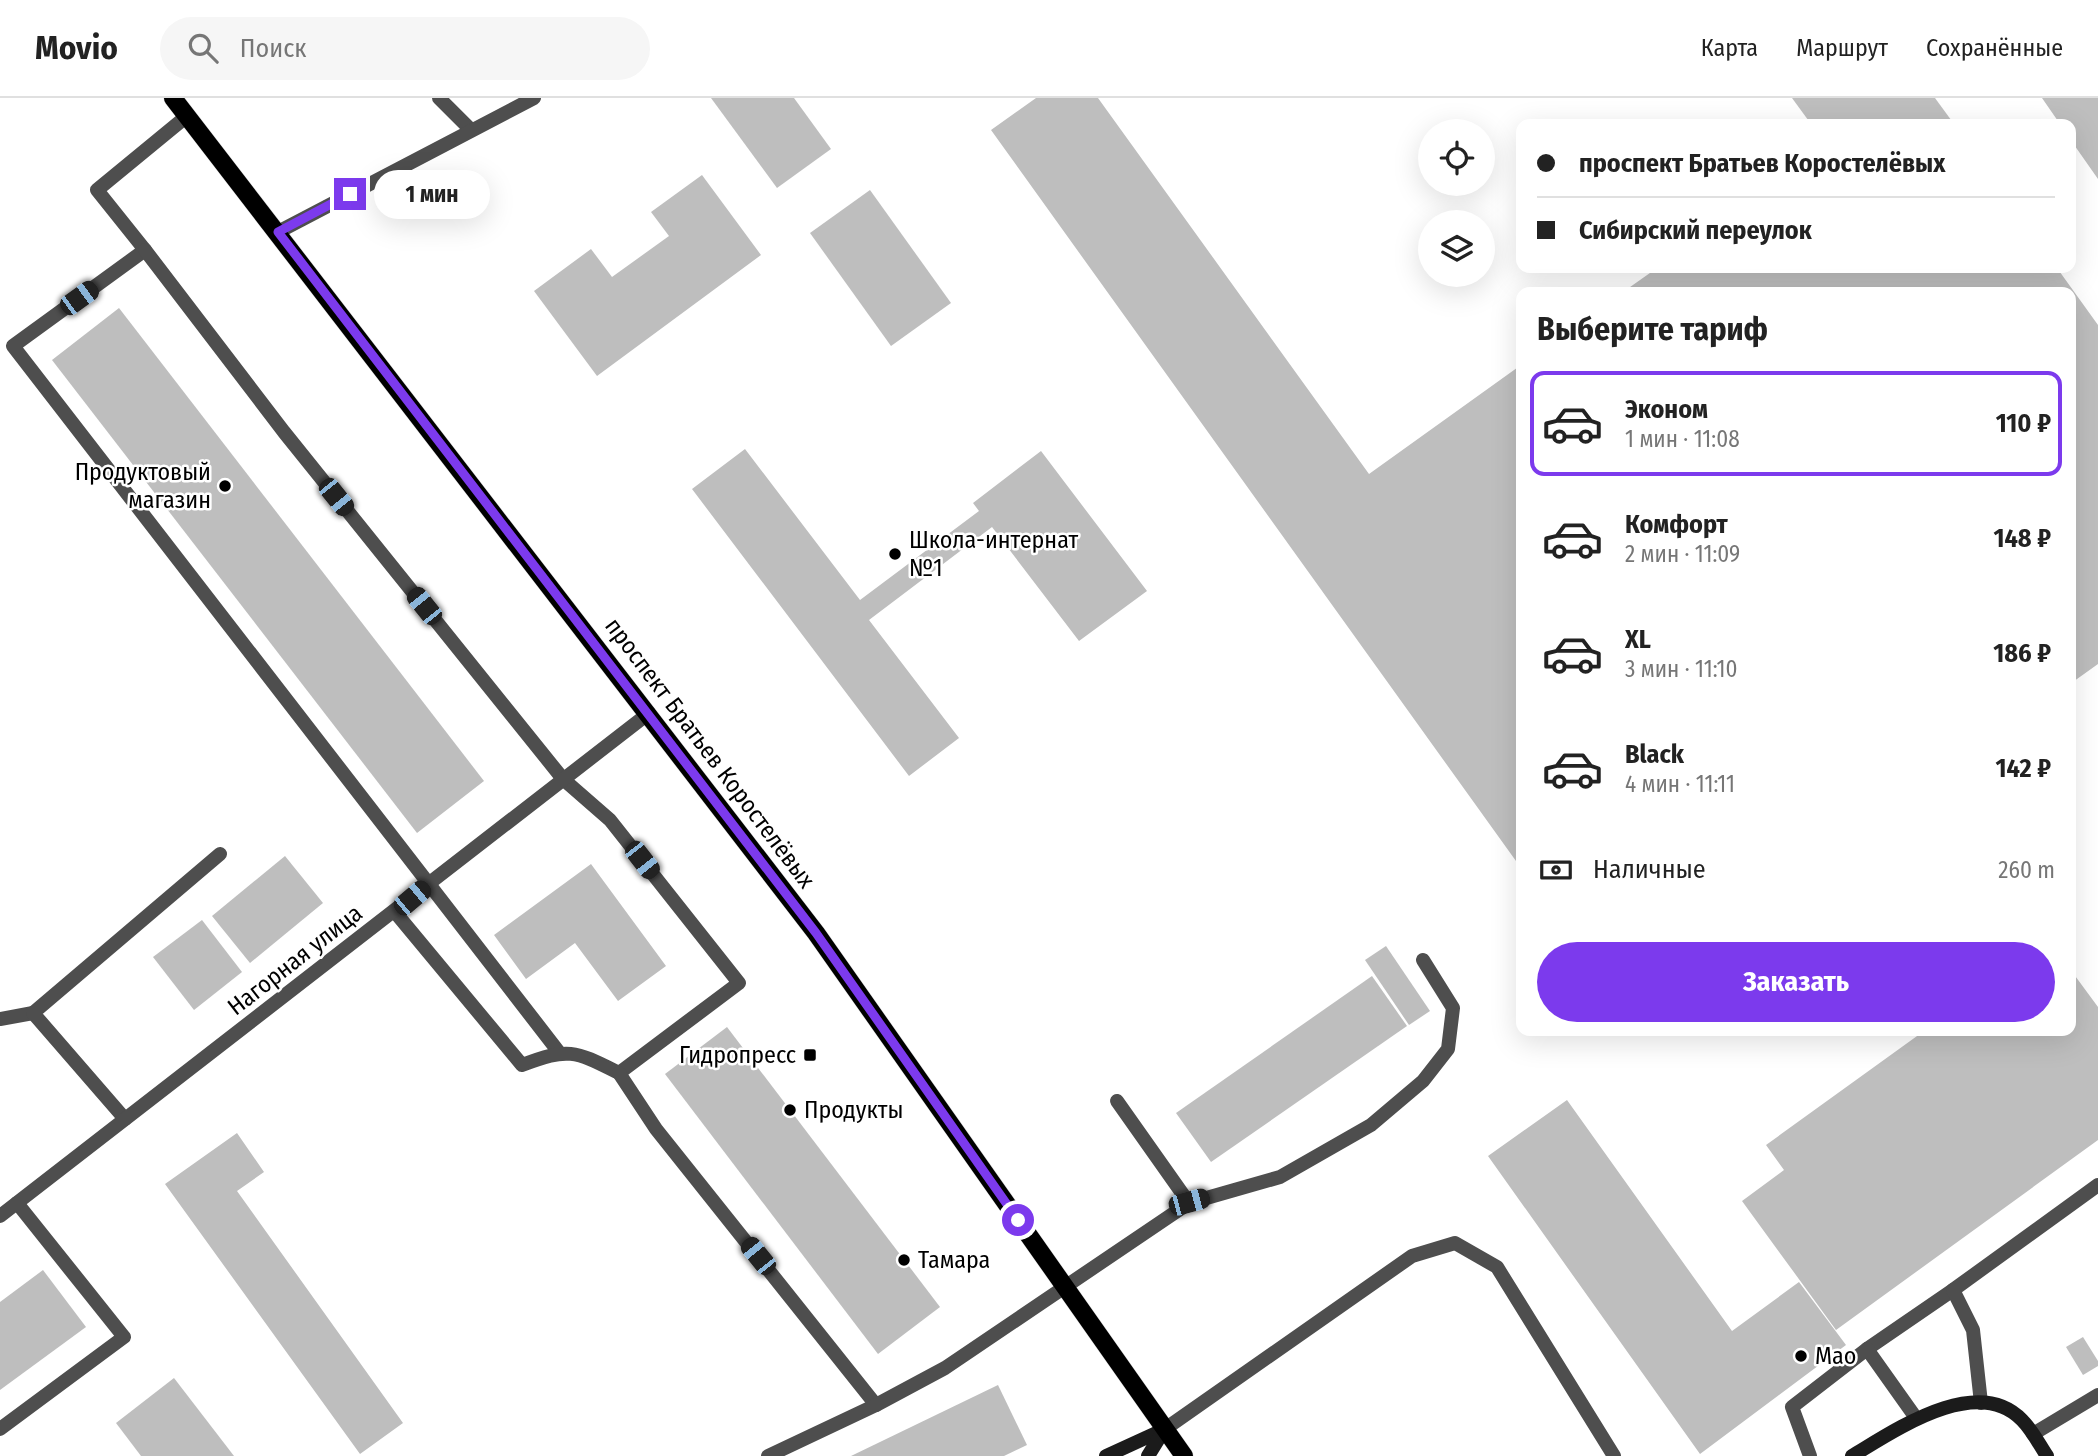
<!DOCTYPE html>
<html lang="ru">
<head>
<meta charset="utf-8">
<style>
  body { margin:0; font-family:"Fira Sans Condensed",sans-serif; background:#f6f6f6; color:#222; height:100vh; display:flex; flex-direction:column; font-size:26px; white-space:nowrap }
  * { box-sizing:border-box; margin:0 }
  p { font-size:23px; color:#767676 }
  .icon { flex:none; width:38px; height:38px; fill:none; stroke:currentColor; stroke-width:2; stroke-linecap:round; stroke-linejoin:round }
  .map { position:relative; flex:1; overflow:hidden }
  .drawer { position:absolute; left:1516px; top:189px; width:560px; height:749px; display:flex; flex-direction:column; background:#fff; border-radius:14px; box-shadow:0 7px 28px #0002 }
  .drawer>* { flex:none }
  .banner { position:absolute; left:1516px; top:21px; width:560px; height:154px; border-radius:14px; box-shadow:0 7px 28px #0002; display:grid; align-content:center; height:154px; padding:0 21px; background:#fff }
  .fabs { position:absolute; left:1418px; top:21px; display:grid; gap:14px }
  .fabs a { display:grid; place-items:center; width:77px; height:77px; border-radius:50%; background:#fff; box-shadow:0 7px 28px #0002; font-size:35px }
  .end { position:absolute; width:32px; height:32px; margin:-16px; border:9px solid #7c3aed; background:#fff; box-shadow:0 0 0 4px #fff }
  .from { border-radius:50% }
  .bubble { position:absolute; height:49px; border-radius:24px; background:#fff; box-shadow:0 7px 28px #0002; font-size:23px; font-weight:700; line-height:49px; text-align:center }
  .car { position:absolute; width:21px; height:42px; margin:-21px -10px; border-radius:9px; box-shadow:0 0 5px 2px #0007; background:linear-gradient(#222 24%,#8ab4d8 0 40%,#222 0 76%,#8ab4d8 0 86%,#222 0) }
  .banner b { display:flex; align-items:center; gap:24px; height:66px; font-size:26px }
  .banner b+b { border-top:2px solid #e0e0e0 }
  .banner i { width:18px; height:18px; background:#222 }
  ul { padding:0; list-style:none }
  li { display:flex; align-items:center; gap:21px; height:105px; margin:0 14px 10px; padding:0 7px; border:4px solid transparent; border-radius:14px }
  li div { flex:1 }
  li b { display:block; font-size:26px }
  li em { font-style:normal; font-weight:700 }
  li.selected { border-color:#7c3aed }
  li>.icon { width:63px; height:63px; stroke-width:1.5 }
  h2 { padding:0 21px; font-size:32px; line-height:84px }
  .pay { display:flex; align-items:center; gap:18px; height:77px; padding:0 21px; font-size:26px }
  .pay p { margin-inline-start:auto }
  .action { display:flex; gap:14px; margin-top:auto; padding:14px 21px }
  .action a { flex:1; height:80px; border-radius:42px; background:#7c3aed; color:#fff; font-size:28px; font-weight:700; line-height:80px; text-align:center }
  header { display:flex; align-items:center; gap:42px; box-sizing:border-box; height:98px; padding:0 35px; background:#fff; border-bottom:2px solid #e0e0e0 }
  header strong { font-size:33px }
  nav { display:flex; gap:38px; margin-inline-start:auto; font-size:24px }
  .search { width:490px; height:63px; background:#f6f6f6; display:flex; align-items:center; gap:18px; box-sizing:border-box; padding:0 24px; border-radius:38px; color:#767676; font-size:26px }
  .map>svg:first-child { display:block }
  .building { fill:#bebebe }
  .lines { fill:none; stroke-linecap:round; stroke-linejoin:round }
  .primary-casing { stroke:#dbdbdb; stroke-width:19 }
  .lane { stroke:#4e4e4e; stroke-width:14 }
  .street { stroke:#4e4e4e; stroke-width:14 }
  .secondary { stroke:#1b1b1b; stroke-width:14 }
  .primary { stroke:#000; stroke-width:18 }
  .route { stroke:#7c3aed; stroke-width:9 }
  .poi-dot { fill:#000; stroke:#fff; stroke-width:2.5 }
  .labels { text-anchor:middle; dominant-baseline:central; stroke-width:5; stroke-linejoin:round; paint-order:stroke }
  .poi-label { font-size:24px; fill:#000; stroke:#fff; text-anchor:start }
  .street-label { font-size:24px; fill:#000; stroke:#fff }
</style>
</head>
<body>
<header>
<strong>Movio</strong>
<div class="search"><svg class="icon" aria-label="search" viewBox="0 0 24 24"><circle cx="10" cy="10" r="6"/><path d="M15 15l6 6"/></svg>Поиск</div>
<nav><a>Карта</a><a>Маршрут</a><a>Сохранённые</a></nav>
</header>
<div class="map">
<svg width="2098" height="1358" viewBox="0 0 2098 1358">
  <rect width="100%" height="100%" fill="#fff"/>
  <!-- building -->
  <g class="building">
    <polygon points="711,0 794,0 831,51 777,90"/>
    <polygon points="1036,0 1098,0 1369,376 1521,267 1521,770 991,32"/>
    <polygon points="1792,0 1935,0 1954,26 1811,26"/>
    <polygon points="2042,0 2098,0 2098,81 2070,41 2070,26 2060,26"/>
    <polygon points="702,77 761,157 597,278 534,193 591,151 612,179 669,138 651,114"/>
    <polygon points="870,92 951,205 891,248 810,135"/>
    <polygon points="1657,170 2057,170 2098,227 2098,566 2070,586 2070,194 1623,194"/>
    <polygon points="119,210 484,683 417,735 52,262"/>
    <polygon points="745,351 860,502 979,413 973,405 1041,353 1147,493 1079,543 992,429 869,522 959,640 909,678 692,391"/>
    <polygon points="285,758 323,805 250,865 212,818"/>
    <polygon points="591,766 666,868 618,903 575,845 526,881 494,837"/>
    <polygon points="202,822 242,874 194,912 153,859"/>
    <polygon points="1386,848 1430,913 1409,927 1365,862"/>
    <polygon points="2070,871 2098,909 2098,1042 1836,1232 1742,1103 1784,1072 1766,1047 1924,933 2070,933"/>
    <polygon points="1372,878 1407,928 1211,1064 1176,1015"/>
    <polygon points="727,929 940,1209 878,1256 665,976"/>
    <polygon points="1567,1002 1732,1233 1799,1184 1846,1247 1700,1356 1488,1058"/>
    <polygon points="237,1035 264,1074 237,1093 403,1325 360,1356 165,1086"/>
    <polygon points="43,1172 86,1229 0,1292 0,1204"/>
    <polygon points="2083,1239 2098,1263 2098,1268 2083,1277 2066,1249"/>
    <polygon points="174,1280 234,1358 141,1358 116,1325"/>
    <polygon points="998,1287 1027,1347 1004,1358 851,1358"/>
  </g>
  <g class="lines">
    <!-- primary casing -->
    <g class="primary-casing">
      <polyline id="primary" points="173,0 816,835 1184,1358"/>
    </g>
    <!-- lane -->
    <g class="lane">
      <polyline points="439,0 470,31"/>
      <polyline points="187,18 97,92 145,152 13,248 558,953"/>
      <path d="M 145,152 L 284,334 L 563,681 L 610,722 L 739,885 L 619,975 C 575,953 569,949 522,967 L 395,814"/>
      <polyline points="0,921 33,915"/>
      <polyline points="619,975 656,1031 876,1307"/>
      <polyline points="1117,1003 1189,1105"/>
      <polyline points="125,1021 33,915 220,756"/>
      <polyline points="1867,1251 1953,1192"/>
      <polyline points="1981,1305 1973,1232 1953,1192 2098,1087"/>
      <polyline points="0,1331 124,1239 17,1105"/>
      <polyline points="1165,1331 1412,1158 1455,1145 1497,1169 1614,1358"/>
      <polyline points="2033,1336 2098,1297"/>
      <polyline points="768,1358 876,1307 945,1270 1189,1105 1280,1079 1371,1027 1423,983 1448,951 1453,910 1423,862"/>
      <polyline points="1810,1358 1792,1309 1867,1251 1916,1320"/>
    </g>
    <!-- street -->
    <g class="street">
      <polyline points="278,134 534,0"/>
      <polyline points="0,1118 649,615"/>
    </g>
    <!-- secondary -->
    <g class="secondary">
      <polyline points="1106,1358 1165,1331"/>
      <polyline points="1148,1358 1164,1332"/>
      <path d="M 1852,1358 C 1894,1333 1977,1275 2022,1322 C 2032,1332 2039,1346 2047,1358"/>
    </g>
    <!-- primary -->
    <use href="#primary" class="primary"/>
  </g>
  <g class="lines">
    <!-- route -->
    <polyline class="route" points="350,96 278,134 816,835 1018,1122"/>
  </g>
  <!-- markers -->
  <g class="poi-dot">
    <circle cx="225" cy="388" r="7"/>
    <circle cx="895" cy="456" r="7"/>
    <rect x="803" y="950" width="14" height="14" rx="3.5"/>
    <circle cx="790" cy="1012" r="7"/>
    <circle cx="904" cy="1162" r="7"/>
    <circle cx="1801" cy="1258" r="7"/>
  </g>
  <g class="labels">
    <!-- poi labels -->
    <g class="poi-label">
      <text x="211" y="374" text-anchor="end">Продуктовый<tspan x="211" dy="28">магазин</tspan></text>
      <text x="909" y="442">Школа-интернат<tspan x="909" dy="28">№1</tspan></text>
      <text x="796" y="957" text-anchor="end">Гидропресс</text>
      <text x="804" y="1012">Продукты</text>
      <text x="918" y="1162">Тамара</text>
      <text x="1815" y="1258">Мао</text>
    </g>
    <!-- street labels -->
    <g class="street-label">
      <text transform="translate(710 655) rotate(53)">проспект Братьев Коростелёвых</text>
      <text transform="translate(295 862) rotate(-38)">Нагорная улица</text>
    </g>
  </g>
</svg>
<div class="fabs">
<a><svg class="icon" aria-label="locate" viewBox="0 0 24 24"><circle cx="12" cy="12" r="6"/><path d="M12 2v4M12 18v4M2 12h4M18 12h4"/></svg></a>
<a><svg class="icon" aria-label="layers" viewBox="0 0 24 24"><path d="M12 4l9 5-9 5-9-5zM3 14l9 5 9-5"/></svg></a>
</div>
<i class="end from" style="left:1018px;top:1122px"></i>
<i class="end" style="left:350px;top:96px"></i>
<div class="bubble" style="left:374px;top:72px;width:116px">1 мин</div>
<i class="car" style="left:79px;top:200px;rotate:54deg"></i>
<i class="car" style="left:336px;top:399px;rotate:141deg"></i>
<i class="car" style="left:424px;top:508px;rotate:321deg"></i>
<i class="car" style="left:642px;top:762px;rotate:142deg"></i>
<i class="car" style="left:412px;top:800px;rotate:50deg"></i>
<i class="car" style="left:1189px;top:1104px;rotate:75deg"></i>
<i class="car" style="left:758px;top:1158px;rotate:321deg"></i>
<div class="banner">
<b><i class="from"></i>проспект Братьев Коростелёвых</b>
<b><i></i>Сибирский переулок</b>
</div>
<section class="drawer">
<h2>Выберите тариф</h2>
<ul>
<li class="selected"><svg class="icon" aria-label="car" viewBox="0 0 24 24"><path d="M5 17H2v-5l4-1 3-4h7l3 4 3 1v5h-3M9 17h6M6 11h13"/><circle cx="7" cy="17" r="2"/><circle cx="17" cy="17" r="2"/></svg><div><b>Эконом</b><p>1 мин · 11:08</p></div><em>110 ₽</em></li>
<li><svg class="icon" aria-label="car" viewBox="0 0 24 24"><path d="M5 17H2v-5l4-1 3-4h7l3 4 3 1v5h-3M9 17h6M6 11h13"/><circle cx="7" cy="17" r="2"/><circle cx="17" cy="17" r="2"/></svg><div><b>Комфорт</b><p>2 мин · 11:09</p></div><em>148 ₽</em></li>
<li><svg class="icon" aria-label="car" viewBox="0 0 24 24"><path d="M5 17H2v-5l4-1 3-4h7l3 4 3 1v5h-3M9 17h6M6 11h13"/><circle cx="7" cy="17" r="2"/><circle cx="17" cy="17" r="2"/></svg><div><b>XL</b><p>3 мин · 11:10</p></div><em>186 ₽</em></li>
<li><svg class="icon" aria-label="car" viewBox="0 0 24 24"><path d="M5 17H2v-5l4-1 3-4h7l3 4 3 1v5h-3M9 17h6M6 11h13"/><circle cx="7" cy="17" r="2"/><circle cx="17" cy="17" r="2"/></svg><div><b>Black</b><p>4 мин · 11:11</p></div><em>142 ₽</em></li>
</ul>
<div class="pay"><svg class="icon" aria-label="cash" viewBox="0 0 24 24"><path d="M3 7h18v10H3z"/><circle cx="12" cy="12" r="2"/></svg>Наличные<p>260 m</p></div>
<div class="action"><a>Заказать</a></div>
</section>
</div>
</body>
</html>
